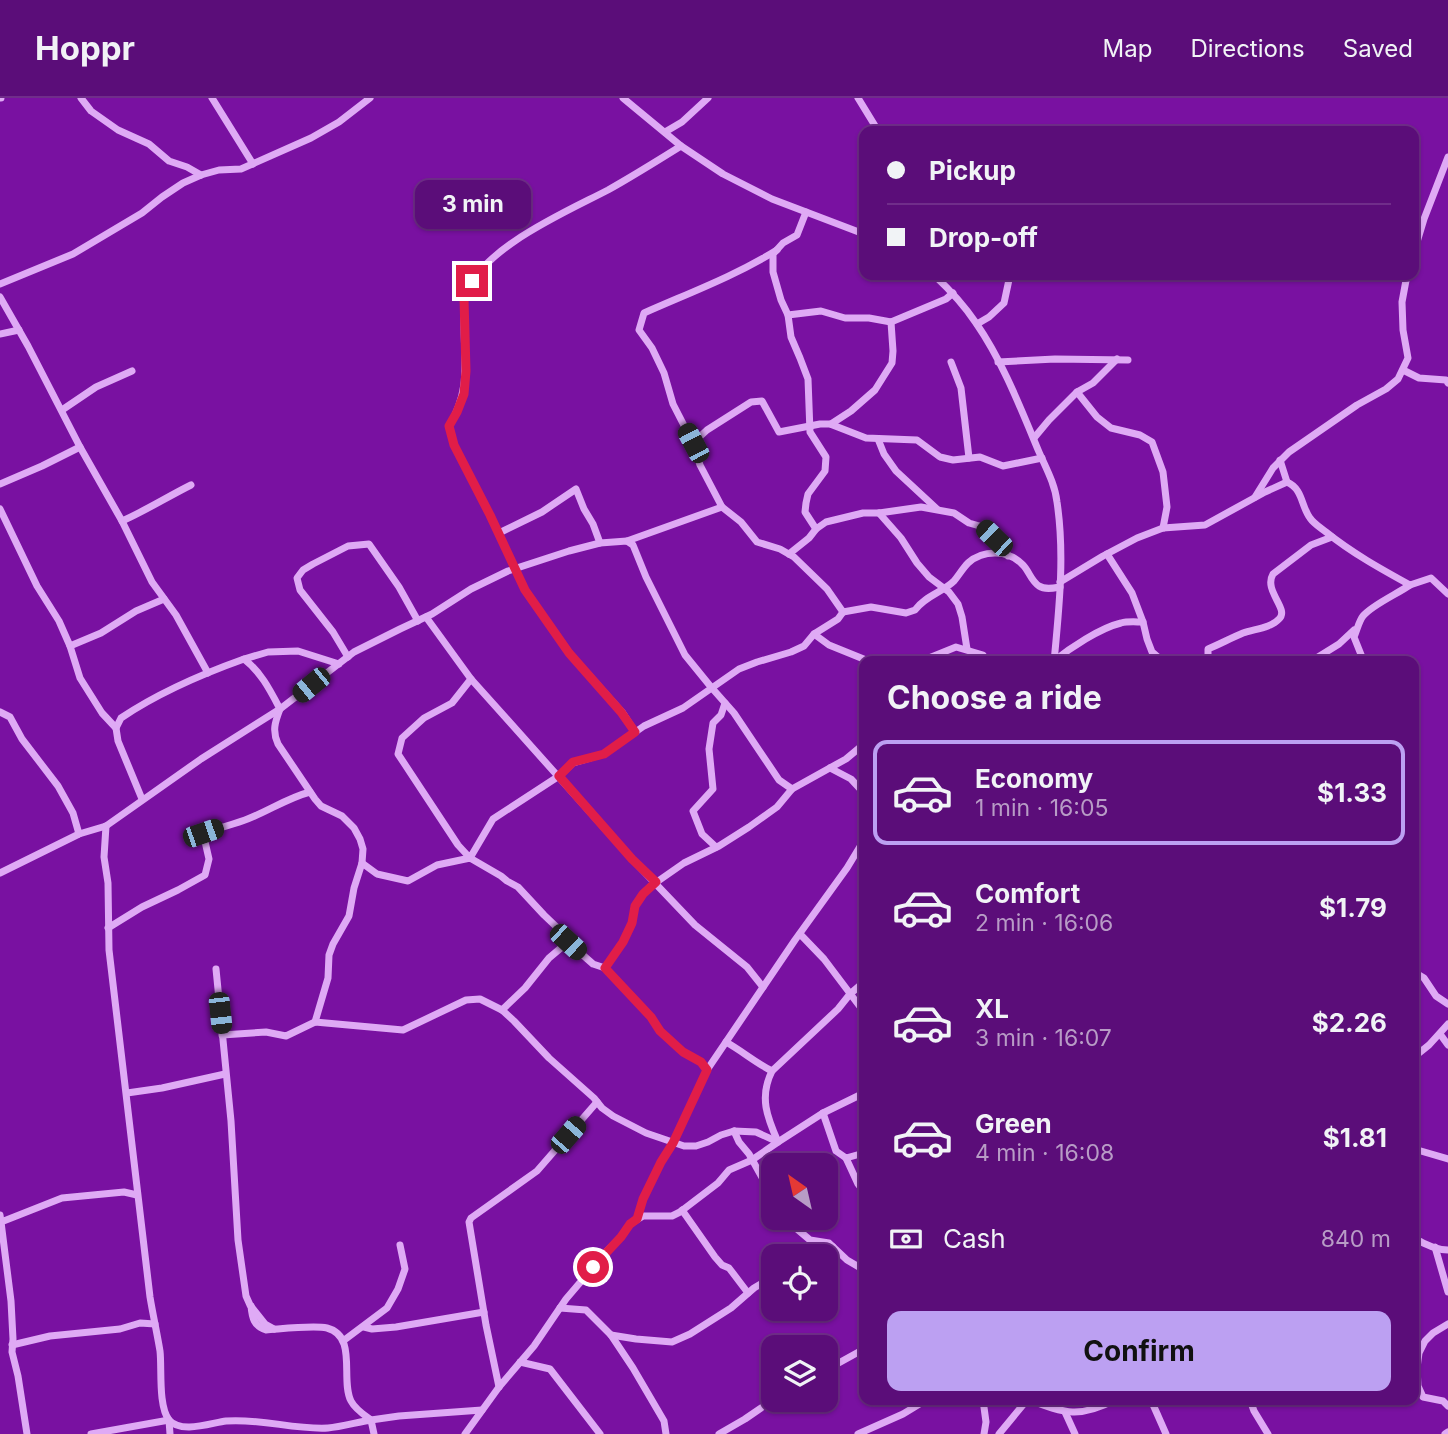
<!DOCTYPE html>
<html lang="en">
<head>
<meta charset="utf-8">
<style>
  body { margin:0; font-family:Inter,sans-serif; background:#61167e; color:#f1f3f6; height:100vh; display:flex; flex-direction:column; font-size:26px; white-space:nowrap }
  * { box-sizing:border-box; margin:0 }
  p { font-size:23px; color:#b89cc6 }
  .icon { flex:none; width:38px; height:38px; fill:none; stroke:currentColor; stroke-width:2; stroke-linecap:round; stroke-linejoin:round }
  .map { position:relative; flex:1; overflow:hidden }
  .details { position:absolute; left:859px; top:558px; width:560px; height:749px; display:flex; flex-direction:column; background:#5b0d79; border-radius:14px; box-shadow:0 2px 5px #0004,0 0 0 2px #702d8a }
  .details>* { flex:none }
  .hud { position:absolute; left:859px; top:28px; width:560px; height:154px; border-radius:14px; box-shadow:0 2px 5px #0004,0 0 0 2px #702d8a; display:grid; align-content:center; height:154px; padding:0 28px; background:#5b0d79 }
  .needle { width:46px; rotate:326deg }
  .controls { position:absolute; left:761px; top:1055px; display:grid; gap:14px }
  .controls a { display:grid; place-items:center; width:77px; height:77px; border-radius:14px; background:#5b0d79; box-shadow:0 2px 5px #0004,0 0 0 2px #702d8a; font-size:35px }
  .end { position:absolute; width:32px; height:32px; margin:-16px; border:9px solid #e11d48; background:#fff; box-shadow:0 0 0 4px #fff }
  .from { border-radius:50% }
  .bubble { position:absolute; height:49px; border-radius:14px; background:#5b0d79; box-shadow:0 2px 5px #0004,0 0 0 2px #702d8a; font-size:23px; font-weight:700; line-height:49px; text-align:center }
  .car { position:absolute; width:21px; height:42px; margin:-21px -10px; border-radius:9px; box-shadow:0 0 5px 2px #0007; background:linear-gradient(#222 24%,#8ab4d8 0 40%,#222 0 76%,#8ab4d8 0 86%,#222 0) }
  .hud b { display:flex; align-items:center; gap:24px; height:66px; font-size:26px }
  .hud b+b { border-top:2px solid #702d8a }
  .hud i { width:18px; height:18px; background:#f1f3f6 }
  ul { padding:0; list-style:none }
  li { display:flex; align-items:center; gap:21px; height:105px; margin:0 14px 10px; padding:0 14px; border:4px solid transparent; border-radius:14px }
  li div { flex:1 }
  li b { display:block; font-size:26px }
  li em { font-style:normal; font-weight:700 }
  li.active { border-color:#bca0f2 }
  li>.icon { width:63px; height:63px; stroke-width:1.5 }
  h2 { padding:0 28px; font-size:32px; line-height:84px }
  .pay { display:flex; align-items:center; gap:18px; height:77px; padding:0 28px; font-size:26px }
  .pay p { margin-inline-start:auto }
  .primary-button { display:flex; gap:14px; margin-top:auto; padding:14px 28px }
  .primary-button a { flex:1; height:80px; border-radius:14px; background:#bca0f2; color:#111; font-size:28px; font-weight:700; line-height:80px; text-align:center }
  header { display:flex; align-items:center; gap:42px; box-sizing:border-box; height:98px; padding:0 35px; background:#5b0d79; border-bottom:2px solid #702d8a }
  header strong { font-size:33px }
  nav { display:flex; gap:38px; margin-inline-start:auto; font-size:24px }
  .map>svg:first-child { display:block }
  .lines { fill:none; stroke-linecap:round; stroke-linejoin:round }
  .street { stroke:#dfaaf5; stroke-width:7 }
  .route { stroke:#e11d48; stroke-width:9 }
</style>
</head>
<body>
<header>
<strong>Hoppr</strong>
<nav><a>Map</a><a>Directions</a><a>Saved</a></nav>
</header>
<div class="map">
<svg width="1448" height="1336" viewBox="0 0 1448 1336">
  <rect width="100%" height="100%" fill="#7911a1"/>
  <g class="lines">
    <!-- street -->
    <g class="street">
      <polyline points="0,0 1,0"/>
      <polyline points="81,0 91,13 118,32 149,46 169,63 187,69 201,77"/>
      <polyline points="212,0 253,66"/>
      <polyline points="623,0 681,48 723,76 772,101 864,136"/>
      <polyline points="858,0 877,31 880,33"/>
      <polyline points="665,34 682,24 708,0"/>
      <polyline points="806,114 797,137 783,145 773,156 773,174 781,202 788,217 791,239 800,260 808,281 810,334 826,359 825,373 808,396 806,405 805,414 816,431"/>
      <path d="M 777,152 C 735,178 689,195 644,215 L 639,232 L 652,250 L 664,275 L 673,306 L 693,345 L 700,367 L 722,409 L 741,424 L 757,444 L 780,451 L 794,459 L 827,491 L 843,514 L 871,509 L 906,515 L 915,512 C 925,498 943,494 954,483 C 959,477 963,470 968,465 C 983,452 1008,451 1023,467 C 1029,473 1031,483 1039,488 C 1045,492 1054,490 1060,489"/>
      <polyline points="1414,154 1424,121 1448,59"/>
      <path d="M 934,177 C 950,192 964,207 976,225 C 1003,264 1021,311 1039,354 C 1046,370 1055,386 1057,404 C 1065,457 1059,511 1054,564"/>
      <polyline points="0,186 73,156 142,115 162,99 183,85 201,77 219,72 241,71 311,40 339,24 370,0"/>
      <polyline points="0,199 28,248 80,349 122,423 152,484 176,517 208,575"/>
      <polyline points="788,217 821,213 845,220 869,220 891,224 946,201 953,195"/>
      <polyline points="977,226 989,219 1004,205 1010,177"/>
      <polyline points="0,236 19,232"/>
      <polyline points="951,264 961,290 969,360"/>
      <polyline points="998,264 1055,261 1128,262"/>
      <polyline points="1403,272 1419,280 1446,282 1448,285"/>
      <polyline points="1077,294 1097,319 1111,330 1140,337 1152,344 1163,374 1167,409 1163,430"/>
      <polyline points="62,312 96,289 132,273"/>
      <polyline points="831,326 851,313 875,292 892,265 893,253 891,224"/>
      <polyline points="1034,340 1049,322 1077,294 1093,285 1117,261"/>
      <polyline points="878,341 884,356 896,373 937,411"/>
      <polyline points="693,345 707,332 751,304 762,303 779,334 820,326 830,326 866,340 917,342 940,359 953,362 980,359 1003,368 1042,360"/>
      <polyline points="1280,362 1287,384"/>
      <polyline points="0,386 42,368 80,349"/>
      <polyline points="1255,399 1273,370 1289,354 1357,307 1386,291 1398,281 1408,260 1403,232 1402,204 1407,177"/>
      <polyline points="0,411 37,488 59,523 70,548 80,580 102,615 116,630"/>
      <polyline points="879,415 901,440 917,465 929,479 949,494 958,506 962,519 967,551"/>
      <path d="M 122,423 C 145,413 167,399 191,387"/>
      <polyline points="499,435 542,414 576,391 584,411 593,426 600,445"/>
      <polyline points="627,443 722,409"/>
      <polyline points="789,456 809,440 816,431 826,424 863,415 879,415 921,409 954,415 969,425 983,429 1004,448 1008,458"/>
      <path d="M 1107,456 L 1132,495 L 1143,524 L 1147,541 L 1152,554 L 1160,561 C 1173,561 1185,558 1197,564"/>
      <path d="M 1060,484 L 1103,458 L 1137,440 L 1163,430 L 1205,427 L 1265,394 L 1287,384 C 1303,391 1301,408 1310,420 C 1314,426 1321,430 1326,434 C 1352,455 1381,471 1410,487 L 1431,480 L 1448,496"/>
      <polyline points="426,519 471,581 632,761 695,827 747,869 763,889"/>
      <polyline points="814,536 829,547 871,564"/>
      <polyline points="70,548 101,535 136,513 164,501"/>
      <polyline points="348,559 333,534 300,492 297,480 303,472 313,466 348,448 369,446 399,489 418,523"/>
      <polyline points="244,561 268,554 298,553 339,566"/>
      <path d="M 1054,563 C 1070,550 1100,530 1121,525 C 1128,523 1136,524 1143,524"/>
      <polyline points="919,564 956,549 983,557 988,564"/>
      <path d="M 1208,564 L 1208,551 C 1220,546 1231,540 1243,535 C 1254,531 1271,530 1279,521 C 1290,511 1263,493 1273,476 L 1311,447 L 1332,439"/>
      <polyline points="1310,564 1339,546 1354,532"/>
      <path d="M 1364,564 L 1354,539 C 1357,532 1359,523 1363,518 C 1372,507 1397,496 1410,487"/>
      <polyline points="471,581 452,605 424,620 402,640 398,656 458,747 470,760 493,721 559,678 573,665 604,656 644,628 683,610 739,571 757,564 791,554 804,548 814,536 838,521 843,514"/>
      <polyline points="0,614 10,619 22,641 58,688 73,715 79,736"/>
      <path d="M 635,634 L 622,614 L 569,555 L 525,492 L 490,417 L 454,347 L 449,328 C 471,292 464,264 464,224 C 464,216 463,206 465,198 C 481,150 566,114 608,92 C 633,78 657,63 681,48"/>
      <polyline points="830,670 851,681 864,695"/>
      <path d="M 142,701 L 118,643 L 116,630 L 121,620 C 158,595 202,576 244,561 C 261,574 270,592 280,611 C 275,624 272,633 278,646 L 315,701 L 321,708 L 342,718 L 354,730 L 360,741 L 363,751 L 362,765 L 354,790 L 349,818 L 333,846 L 329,857 L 328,880 L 315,924"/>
      <path d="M 106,728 L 104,759 L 108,785 L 109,852 L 150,1199 C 153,1217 157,1235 160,1253 C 162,1270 158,1308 169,1322 C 181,1336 211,1325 226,1323 C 261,1320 294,1332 328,1330 C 341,1329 358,1324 371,1322 L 374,1336"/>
      <polyline points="716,749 702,736 693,713 713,691 709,651 713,625 721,617 725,605"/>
      <polyline points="362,765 377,776 408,783 437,767 470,760 501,778 507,783 518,789 544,817 566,838 568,844 593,866 605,870 651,919 660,933 683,954 701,964 707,972"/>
      <polyline points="0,775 79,736 106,728 201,661 280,611 354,554 400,531 432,516 471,491 508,473 569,453 600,445 627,443 633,447 646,479 685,557 711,589 734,615 779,682 792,691"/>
      <path d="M 108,830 L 142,809 L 178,792 L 205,777 L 209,761 L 203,735 C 216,731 231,727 245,722 C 267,714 287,700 310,694"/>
      <polyline points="800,836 824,861 864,914"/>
      <polyline points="605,870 623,844 632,825 635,808 643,796 651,788 684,765 719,748 749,729 777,709 792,691 846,661 864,646"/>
      <polyline points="216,871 231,1023 238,1142 246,1198 250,1207 265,1226 274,1231"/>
      <polyline points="1414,874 1424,880 1436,898 1448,906"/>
      <polyline points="502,912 525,890 549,860 568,844"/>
      <polyline points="1440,936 1448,947"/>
      <polyline points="222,937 266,934 286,938 315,924 403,932 466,902 480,901 502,912 514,923 549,960 594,1000 602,1010 613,1018 646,1035 684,1048 696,1048 708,1044 721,1037 734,1033 756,1034 778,1044 823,1015 836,1053 846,1060 864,1055"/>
      <path d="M 726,944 C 742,953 756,965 772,973"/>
      <polyline points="1414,959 1429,947 1448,926"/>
      <polyline points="127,995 162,990 225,976"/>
      <polyline points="823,1015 864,995"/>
      <polyline points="734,1033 739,1044 749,1056 774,1101"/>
      <polyline points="1414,1051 1448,1061"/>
      <polyline points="846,1060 858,1086 864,1094"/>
      <polyline points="682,1112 715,1159 722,1167 729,1170 748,1195"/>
      <polyline points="0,1117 1,1124 62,1100 124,1094 137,1097"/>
      <polyline points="637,1120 643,1101 661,1064 673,1045 707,972 795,842 847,770 864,742"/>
      <polyline points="789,1120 797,1131 810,1142 829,1145 847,1162 864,1172"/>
      <polyline points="1,1124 11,1203 13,1241 12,1254 18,1278 27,1336"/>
      <path d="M 1414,1140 C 1424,1146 1437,1152 1448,1152"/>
      <polyline points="1435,1149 1448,1194"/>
      <polyline points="813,1158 833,1149"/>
      <path d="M 251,1208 C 252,1220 254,1228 266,1232 C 281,1231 313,1227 327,1230 C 358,1238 340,1282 351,1303 C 355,1311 364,1317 371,1322 L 399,1318 L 482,1312"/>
      <polyline points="560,1210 586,1212 611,1237 633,1270 664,1323 666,1336"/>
      <polyline points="1448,1226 1433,1235 1425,1243 1419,1255 1417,1270 1418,1288 1423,1299 1443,1303 1448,1308"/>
      <polyline points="364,1229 372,1231 396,1229 484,1214"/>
      <polyline points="611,1237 636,1241 672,1244 690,1236 731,1210 754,1190 774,1178"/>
      <polyline points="343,1243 387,1210 398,1191 405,1171 400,1147"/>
      <polyline points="12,1247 50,1238 120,1231 140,1225 155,1226"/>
      <polyline points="520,1264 550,1271 600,1336"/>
      <polyline points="826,1272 864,1251"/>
      <polyline points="499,1289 486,1227 469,1124 471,1120 537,1073 597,1004"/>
      <polyline points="983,1302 986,1324 984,1336"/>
      <path d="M 1030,1302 C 1065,1316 1080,1320 1115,1302"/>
      <polyline points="1151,1302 1166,1336"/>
      <polyline points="1250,1302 1254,1313 1268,1336"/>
      <polyline points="1065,1314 1075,1336"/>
      <polyline points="91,1336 169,1322 170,1336"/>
      <path d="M 465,1336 L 499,1289 L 534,1248 L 566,1201 L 607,1153 L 621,1139 L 630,1126 L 643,1118 L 672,1118 L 680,1114 L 718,1085 L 729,1072 L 752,1062 L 778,1044 C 767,1019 759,999 772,973 L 838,911 L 850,896 L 864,884"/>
      <polyline points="719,1336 745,1321 774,1301"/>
      <polyline points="858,1336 903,1316 926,1302"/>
      <polyline points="999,1336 1027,1302"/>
      <polyline points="1445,1336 1448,1334"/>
    </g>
  </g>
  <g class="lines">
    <!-- route -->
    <polyline class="route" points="472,183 464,200 466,273 464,296 457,314 449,328 454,347 490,417 525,492 569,555 621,614 635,634 604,656 573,664 559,678 632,761 656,784 643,796 635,808 632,825 623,844 605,870 651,919 660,933 683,954 701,964 707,972 673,1045 661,1064 643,1101 637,1121 630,1126 621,1139 593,1169"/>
  </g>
</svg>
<div class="controls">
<a><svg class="needle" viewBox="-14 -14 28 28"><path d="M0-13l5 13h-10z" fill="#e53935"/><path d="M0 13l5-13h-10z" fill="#b89cc6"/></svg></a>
<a><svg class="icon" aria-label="locate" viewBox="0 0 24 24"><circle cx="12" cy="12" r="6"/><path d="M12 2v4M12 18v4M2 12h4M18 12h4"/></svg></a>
<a><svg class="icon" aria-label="layers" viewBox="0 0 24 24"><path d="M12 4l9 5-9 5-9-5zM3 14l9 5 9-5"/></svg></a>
</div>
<i class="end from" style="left:593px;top:1169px"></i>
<i class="end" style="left:472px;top:183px"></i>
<div class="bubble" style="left:415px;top:82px;width:116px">3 min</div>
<i class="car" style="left:693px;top:345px;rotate:332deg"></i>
<i class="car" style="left:994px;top:440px;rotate:314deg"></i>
<i class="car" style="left:311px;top:587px;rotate:231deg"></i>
<i class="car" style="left:203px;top:735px;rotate:71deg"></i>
<i class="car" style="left:568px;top:844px;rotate:133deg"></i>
<i class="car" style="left:220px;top:915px;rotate:174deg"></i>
<i class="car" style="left:568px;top:1037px;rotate:41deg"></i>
<div class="hud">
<b><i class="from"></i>Pickup</b>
<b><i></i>Drop-off</b>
</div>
<section class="details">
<h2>Choose a ride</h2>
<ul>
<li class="active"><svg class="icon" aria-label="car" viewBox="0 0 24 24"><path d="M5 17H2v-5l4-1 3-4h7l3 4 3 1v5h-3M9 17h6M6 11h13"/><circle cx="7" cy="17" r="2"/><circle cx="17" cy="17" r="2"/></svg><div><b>Economy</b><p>1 min · 16:05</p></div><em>$1.33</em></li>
<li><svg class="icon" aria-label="car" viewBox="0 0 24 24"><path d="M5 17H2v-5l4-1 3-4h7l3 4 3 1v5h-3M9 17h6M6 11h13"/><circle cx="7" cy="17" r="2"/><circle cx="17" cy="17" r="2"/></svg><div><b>Comfort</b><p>2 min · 16:06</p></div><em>$1.79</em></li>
<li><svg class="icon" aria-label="car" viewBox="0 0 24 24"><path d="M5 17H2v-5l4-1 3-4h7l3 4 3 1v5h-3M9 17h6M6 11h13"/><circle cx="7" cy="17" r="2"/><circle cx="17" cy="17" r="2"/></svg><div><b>XL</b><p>3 min · 16:07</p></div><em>$2.26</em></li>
<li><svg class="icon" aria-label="car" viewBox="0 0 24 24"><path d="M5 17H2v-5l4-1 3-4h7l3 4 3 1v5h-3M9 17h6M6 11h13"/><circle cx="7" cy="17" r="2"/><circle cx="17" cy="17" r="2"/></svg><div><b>Green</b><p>4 min · 16:08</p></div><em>$1.81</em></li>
</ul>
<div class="pay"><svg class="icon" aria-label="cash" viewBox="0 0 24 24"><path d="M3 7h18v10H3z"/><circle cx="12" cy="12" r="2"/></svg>Cash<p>840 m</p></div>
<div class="primary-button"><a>Confirm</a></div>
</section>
</div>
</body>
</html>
